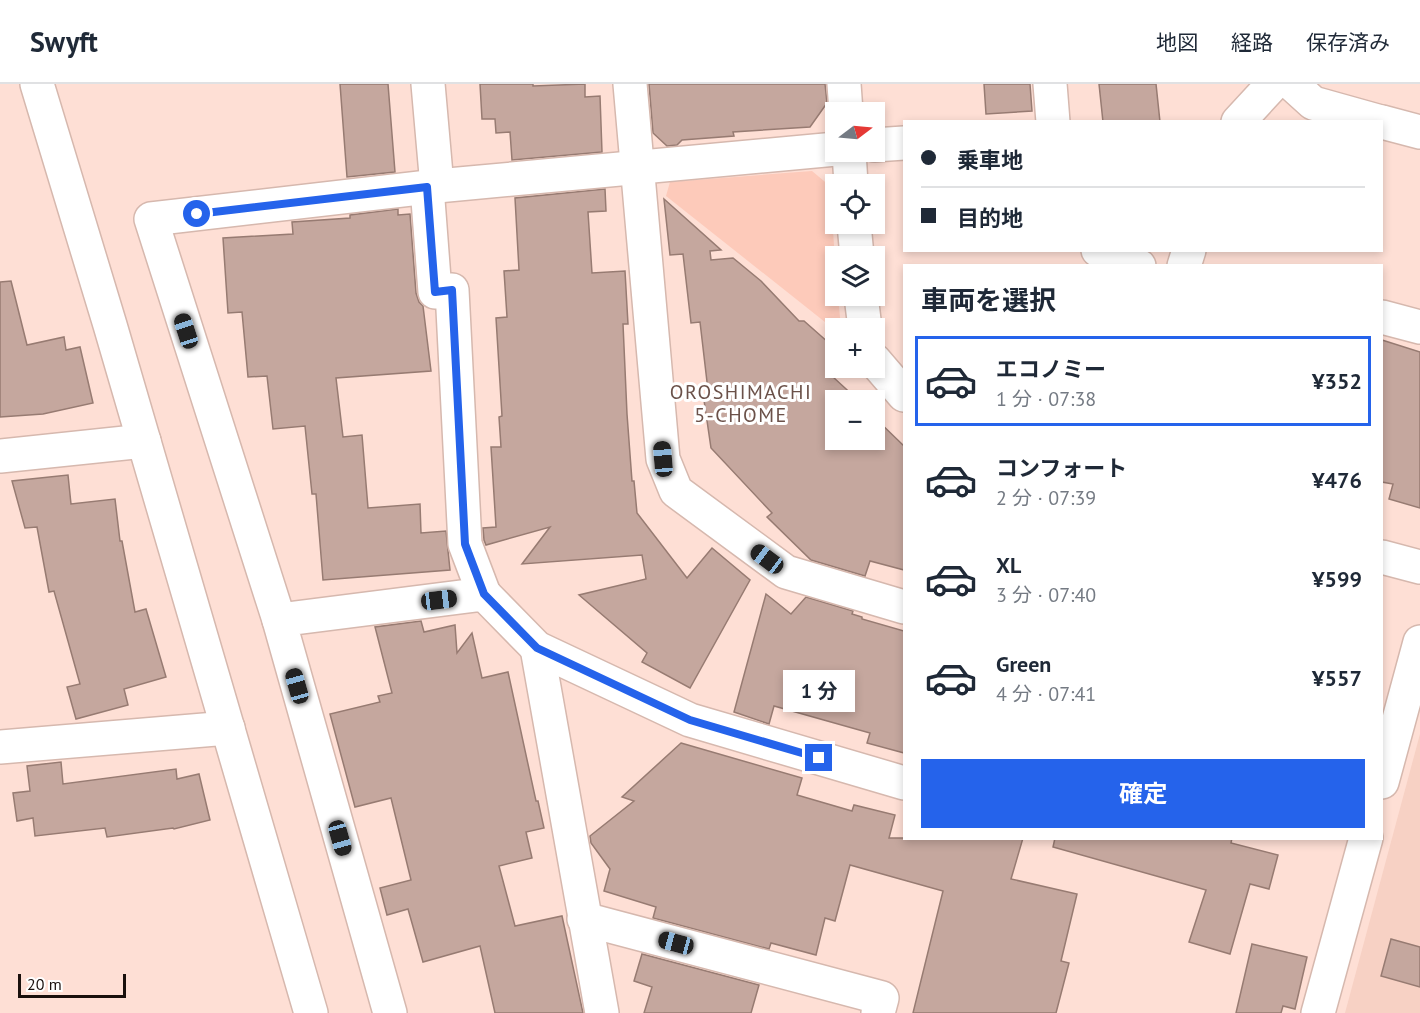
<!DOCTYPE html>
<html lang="ja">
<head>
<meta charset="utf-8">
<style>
  body { margin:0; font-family:"PT Sans","Noto Sans JP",sans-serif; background:#f2f2f3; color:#1f2937; height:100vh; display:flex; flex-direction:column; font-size:22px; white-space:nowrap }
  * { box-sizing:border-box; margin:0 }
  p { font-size:20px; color:#747a83 }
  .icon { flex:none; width:33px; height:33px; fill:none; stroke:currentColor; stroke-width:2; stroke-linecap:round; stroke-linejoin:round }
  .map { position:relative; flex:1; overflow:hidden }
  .drawer { position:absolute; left:903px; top:180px; width:480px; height:576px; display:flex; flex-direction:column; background:#fff; border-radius:0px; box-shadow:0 3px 9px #0003 }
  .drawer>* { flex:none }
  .guide { position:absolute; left:903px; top:36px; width:480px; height:132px; border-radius:0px; box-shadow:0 3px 9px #0003; display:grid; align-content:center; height:132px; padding:0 18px; background:#fff }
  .needle { width:39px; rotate:74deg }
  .tools { position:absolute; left:825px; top:18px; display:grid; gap:12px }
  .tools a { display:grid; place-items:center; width:60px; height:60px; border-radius:0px; background:#fff; box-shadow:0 3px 9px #0003; font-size:30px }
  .scale { position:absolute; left:18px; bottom:15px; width:108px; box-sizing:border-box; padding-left:6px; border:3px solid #1a100d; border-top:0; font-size:16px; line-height:21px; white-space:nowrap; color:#1a100d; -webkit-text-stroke:4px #fff; paint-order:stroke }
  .end { position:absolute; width:27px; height:27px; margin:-14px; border:8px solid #2563eb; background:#fff; box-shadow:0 0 0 3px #fff }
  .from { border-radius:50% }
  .bubble { position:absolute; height:42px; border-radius:0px; background:#fff; box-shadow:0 3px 9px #0003; font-size:20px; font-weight:700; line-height:42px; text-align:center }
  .car { position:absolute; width:18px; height:36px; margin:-18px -9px; border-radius:8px; box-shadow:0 0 4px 2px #0007; background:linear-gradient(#222 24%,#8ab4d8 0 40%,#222 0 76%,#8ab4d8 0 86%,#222 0) }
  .guide b { display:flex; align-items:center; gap:21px; height:57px; font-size:22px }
  .guide b+b { border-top:2px solid #e0e1e3 }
  .guide i { width:15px; height:15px; background:#1f2937 }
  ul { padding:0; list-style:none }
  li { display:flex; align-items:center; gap:18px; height:90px; margin:0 12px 9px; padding:0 6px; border:3px solid transparent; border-radius:0px }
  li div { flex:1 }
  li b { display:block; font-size:22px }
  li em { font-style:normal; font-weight:700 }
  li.selected { border-color:#2563eb }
  li>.icon { width:54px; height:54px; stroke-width:1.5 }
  h2 { padding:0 18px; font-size:27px; line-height:72px }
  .cta { display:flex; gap:12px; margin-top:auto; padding:12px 18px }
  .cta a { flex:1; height:69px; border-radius:0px; background:#2563eb; color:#fff; font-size:24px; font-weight:700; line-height:69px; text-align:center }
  header { display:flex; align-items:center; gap:36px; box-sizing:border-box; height:84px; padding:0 30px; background:#fff; border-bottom:2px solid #e0e1e3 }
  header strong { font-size:28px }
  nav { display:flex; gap:33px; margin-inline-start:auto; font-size:21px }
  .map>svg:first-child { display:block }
  .built { fill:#f7d1c4 }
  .green { fill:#fdcaba }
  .building { fill:#c5a79e; stroke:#977b72; stroke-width:1.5 }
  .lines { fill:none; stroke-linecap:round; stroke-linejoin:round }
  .minor-casing { stroke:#d6b8ae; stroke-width:36 }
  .minor { stroke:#fff; stroke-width:33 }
  .route { stroke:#2563eb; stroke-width:8 }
  .labels { text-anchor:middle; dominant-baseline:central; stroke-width:6; stroke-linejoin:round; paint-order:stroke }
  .neighbourhood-label { font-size:20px; letter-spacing:1.5px; fill:#6b5149; stroke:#fff }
</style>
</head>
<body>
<header>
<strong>Swyft</strong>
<nav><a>地図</a><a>経路</a><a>保存済み</a></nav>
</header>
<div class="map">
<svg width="1420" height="929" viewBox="0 0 1420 929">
  <rect width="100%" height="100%" fill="#fedfd5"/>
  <!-- built -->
  <polygon class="built" points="1420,650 1420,929 1345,929"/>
  <!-- green -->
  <polygon class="green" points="812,87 830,102 835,176 836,212 838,212 841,244 835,246 666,112 670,98"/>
  <!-- building -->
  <g class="building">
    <polygon points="340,0 388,0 395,88 347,93"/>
    <polygon points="480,0 533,0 533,2 585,0 585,13 600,12 602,68 512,76 510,48 496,49 495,35 482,35"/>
    <polygon points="649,0 825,0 827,19 810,43 733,48 734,52 682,56 677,61 667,62 653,49"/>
    <polygon points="984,0 1030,0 1032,27 986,30"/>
    <polygon points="1099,0 1156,0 1160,38 1103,38"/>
    <polygon points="605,105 606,127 588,128 592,189 625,187 628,240 623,240 627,330 632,397 634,397 637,429 687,494 712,464 750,496 690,604 642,578 647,569 579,511 646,495 642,471 522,480 550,443 486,461 484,456 483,444 496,443 491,363 501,363 499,333 502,332 496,234 507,233 504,187 519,186 515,114"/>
    <polygon points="664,115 721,166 710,167 711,176 733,174 761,197 799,237 804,237 829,259 833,293 858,316 836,316 836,356 874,356 874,333 904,362 904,486 870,477 865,492 811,476 767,433 772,429 711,364 704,316 709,315 700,238 691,239 683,170 670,171"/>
    <polygon points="398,125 398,131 410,130 416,209 419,218 423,222 431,287 336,294 343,353 362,351 368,424 420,420 421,449 446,447 450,486 323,496 316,410 312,410 305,342 273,345 267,292 248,293 242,228 228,229 223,154 293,150 292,138 350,134 350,131"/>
    <polygon points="11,197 27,261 64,253 66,266 80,263 93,319 43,330 0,333 0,198"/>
    <polygon points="1382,256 1420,268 1420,424 1389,415 1393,400 1382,398"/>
    <polygon points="68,391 71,420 115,415 120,457 122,457 135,528 146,525 166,593 124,605 128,621 76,635 67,603 80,600 54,507 49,508 37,443 25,444 12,397"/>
    <polygon points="766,510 791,530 806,513 853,527 852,530 862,533 862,535 904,547 904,669 867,659 870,649 774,622 769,640 734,628"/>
    <polygon points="421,537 424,548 455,541 457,569 472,549 482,594 508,588 536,717 538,717 544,744 526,748 532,774 499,782 515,842 562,832 583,929 495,929 480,862 423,878 408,825 387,831 380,804 411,796 391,714 355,723 330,630 380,618 378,612 392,609 375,543"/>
    <polygon points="681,659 802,694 797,711 852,727 854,721 895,731 889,754 1023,754 1011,795 1077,810 1061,877 1069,879 1056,929 913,929 943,807 850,781 835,837 825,834 816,871 771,859 769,865 653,834 656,823 604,807 610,785 591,759 590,752 634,717 622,713"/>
    <polygon points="61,678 63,700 176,685 177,695 199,690 210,736 174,745 173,744 107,753 105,744 35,752 33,734 17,737 13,709 30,707 27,682"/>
    <polygon points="1055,754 1232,754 1231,759 1278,771 1269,805 1250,800 1230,870 1189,858 1206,806 1053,763"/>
    <polygon points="1391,855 1420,863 1420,903 1381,892"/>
    <polygon points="1252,860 1307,873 1295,925 1283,922 1281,929 1236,929"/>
    <polygon points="642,870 759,901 751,929 644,929 652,903 634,897"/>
  </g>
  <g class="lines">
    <!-- minor casing -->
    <g class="minor-casing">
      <g id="minor">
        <polyline points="37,0 110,241 311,929"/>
        <polyline points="428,0 437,102"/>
        <polyline points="630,0 663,375 676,407 786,488 904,523"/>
        <polyline points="844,0 846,28"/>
        <polyline points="1050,0 1053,38"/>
        <polyline points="1292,0 1313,19 1381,38"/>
        <polyline points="1238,38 1273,0"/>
        <polyline points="1382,38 1420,48"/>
        <polyline points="874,61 904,59"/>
        <polyline points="849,68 851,100"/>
        <polyline points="427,103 435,208 452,206 465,460 484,510"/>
        <polyline points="854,140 857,172"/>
        <polyline points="1098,166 1139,182"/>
        <polyline points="1184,182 1189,166"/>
        <polyline points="861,212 865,244"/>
        <polyline points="1382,233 1420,243"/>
        <polyline points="874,276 904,311"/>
        <polyline points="0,372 144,357"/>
        <polyline points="1382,473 1420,483"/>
        <polyline points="279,536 151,135 437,102 836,65"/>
        <polyline points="537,564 602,929"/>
        <polyline points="0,663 228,644"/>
        <polyline points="1382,698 1420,558"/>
        <polyline points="584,835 882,914 878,929"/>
        <polyline points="390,929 279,536 484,510 537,564 690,636 904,699"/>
        <polyline points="1318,929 1366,754"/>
      </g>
    </g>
    <!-- minor -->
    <use href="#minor" class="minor"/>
  </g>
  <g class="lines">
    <!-- route -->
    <polyline class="route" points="197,130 427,103 435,208 452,206 465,460 484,510 537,564 690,636 819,674"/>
  </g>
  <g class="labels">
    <!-- neighbourhood labels -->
    <g class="neighbourhood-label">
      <text x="741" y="308">OROSHIMACHI<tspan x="741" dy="23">5-CHOME</tspan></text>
    </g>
  </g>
</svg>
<div class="tools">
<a><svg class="needle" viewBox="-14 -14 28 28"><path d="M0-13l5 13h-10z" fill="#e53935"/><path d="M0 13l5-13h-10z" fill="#747a83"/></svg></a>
<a><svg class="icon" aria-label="locate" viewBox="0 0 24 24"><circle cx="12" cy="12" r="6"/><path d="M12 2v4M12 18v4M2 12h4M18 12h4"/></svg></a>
<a><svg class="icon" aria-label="layers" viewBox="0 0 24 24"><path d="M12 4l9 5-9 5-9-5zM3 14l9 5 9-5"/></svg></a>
<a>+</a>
<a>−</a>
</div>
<div class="scale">20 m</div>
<i class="end from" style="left:197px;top:130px"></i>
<i class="end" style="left:819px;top:674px"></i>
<div class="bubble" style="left:783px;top:586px;width:72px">1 分</div>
<i class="car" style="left:186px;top:247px;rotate:342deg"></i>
<i class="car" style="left:663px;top:375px;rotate:355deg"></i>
<i class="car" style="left:767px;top:475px;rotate:307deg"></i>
<i class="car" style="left:439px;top:516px;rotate:83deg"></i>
<i class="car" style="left:297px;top:602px;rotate:344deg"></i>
<i class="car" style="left:340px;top:754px;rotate:164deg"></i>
<i class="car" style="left:676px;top:859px;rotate:285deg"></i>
<div class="guide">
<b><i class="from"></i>乗車地</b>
<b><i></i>目的地</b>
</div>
<section class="drawer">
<h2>車両を選択</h2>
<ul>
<li class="selected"><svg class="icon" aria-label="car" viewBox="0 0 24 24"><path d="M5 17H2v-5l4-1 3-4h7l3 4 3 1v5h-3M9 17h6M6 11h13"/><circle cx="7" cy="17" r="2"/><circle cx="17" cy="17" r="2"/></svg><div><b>エコノミー</b><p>1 分 · 07:38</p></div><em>¥352</em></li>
<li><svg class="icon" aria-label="car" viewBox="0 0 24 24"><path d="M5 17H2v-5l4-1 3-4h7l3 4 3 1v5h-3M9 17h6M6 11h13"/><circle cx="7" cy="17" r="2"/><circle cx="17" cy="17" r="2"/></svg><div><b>コンフォート</b><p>2 分 · 07:39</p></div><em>¥476</em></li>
<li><svg class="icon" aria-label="car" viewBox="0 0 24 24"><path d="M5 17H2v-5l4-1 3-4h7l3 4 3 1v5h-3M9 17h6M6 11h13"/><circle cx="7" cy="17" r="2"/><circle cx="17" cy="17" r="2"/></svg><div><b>XL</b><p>3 分 · 07:40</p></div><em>¥599</em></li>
<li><svg class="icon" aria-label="car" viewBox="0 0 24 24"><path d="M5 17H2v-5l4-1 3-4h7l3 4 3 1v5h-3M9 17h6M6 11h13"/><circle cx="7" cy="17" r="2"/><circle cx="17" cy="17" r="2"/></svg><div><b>Green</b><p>4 分 · 07:41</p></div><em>¥557</em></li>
</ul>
<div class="cta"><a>確定</a></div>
</section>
</div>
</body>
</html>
